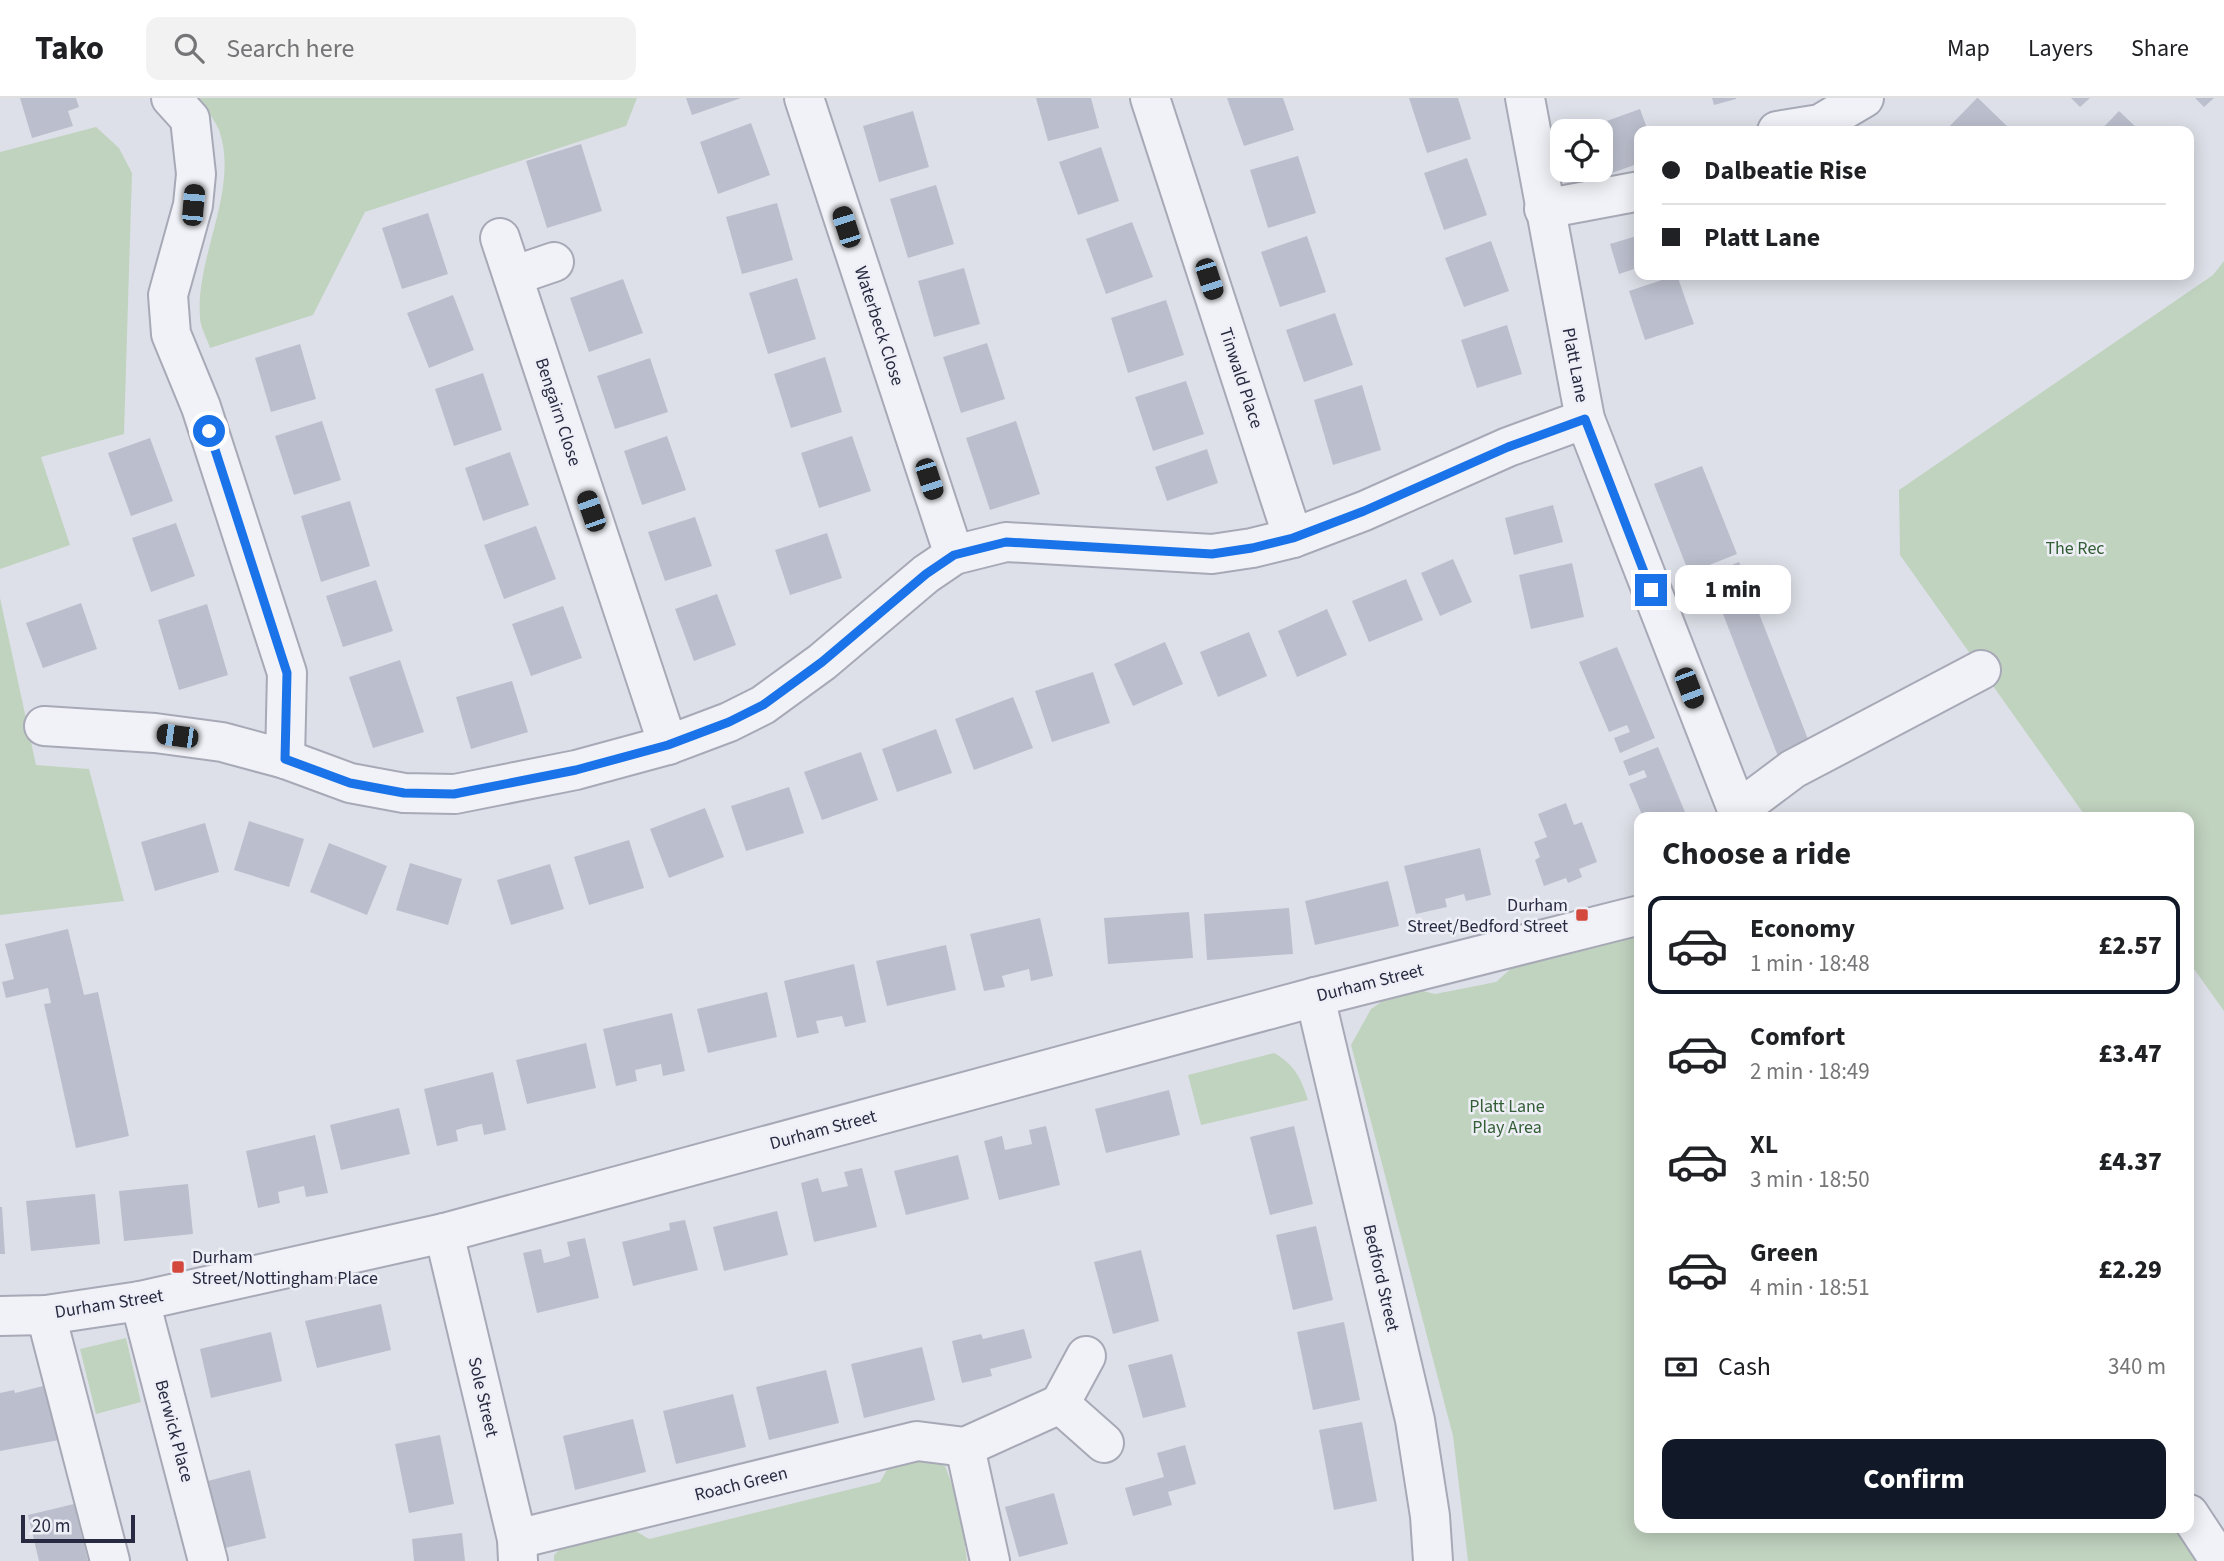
<!DOCTYPE html>
<html lang="en">
<head>
<meta charset="utf-8">
<style>
  body { margin:0; font-family:"Source Sans 3",sans-serif; background:#f2f2f2; color:#202124; height:100vh; display:flex; flex-direction:column; font-size:26px; white-space:nowrap }
  * { box-sizing:border-box; margin:0 }
  p { font-size:23px; color:#757577 }
  .icon { flex:none; width:38px; height:38px; fill:none; stroke:currentColor; stroke-width:2; stroke-linecap:round; stroke-linejoin:round }
  .map { position:relative; flex:1; overflow:hidden }
  .details { position:absolute; left:1634px; top:714px; width:560px; height:721px; display:flex; flex-direction:column; background:#fff; border-radius:14px; box-shadow:0 4px 18px #0003 }
  .details>* { flex:none }
  .guide { position:absolute; left:1634px; top:28px; width:560px; height:154px; border-radius:14px; box-shadow:0 4px 18px #0003; display:grid; align-content:center; height:154px; padding:0 28px; background:#fff }
  .fabs { position:absolute; left:1550px; top:21px; display:grid; gap:14px }
  .fabs a { display:grid; place-items:center; width:63px; height:63px; border-radius:14px; background:#fff; box-shadow:0 4px 18px #0003; font-size:35px }
  .scale { position:absolute; left:21px; bottom:18px; width:114px; box-sizing:border-box; padding-left:7px; border:4px solid #272a40; border-top:0; font-size:19px; line-height:24px; white-space:nowrap; color:#272a40; -webkit-text-stroke:5px #eeeff6; paint-order:stroke }
  .end { position:absolute; width:32px; height:32px; margin:-16px; border:9px solid #1a73e8; background:#fff; box-shadow:0 0 0 4px #fff }
  .from { border-radius:50% }
  .bubble { position:absolute; height:49px; border-radius:14px; background:#fff; box-shadow:0 4px 18px #0003; font-size:23px; font-weight:800; line-height:49px; text-align:center }
  .car { position:absolute; width:21px; height:42px; margin:-21px -10px; border-radius:9px; box-shadow:0 0 5px 2px #0007; background:linear-gradient(#222 24%,#8ab4d8 0 40%,#222 0 76%,#8ab4d8 0 86%,#222 0) }
  .guide b { display:flex; align-items:center; gap:24px; height:66px; font-size:26px }
  .guide b+b { border-top:2px solid #e0e0e0 }
  .guide i { width:18px; height:18px; background:#202124 }
  ul { padding:0; list-style:none }
  li { display:flex; align-items:center; gap:21px; height:98px; margin:0 14px 10px; padding:0 14px; border:4px solid transparent; border-radius:14px }
  li div { flex:1 }
  li b { display:block; font-size:26px }
  li em { font-style:normal; font-weight:800 }
  li.active { border-color:#111827 }
  li>.icon { width:63px; height:63px; stroke-width:1.5 }
  h2 { padding:0 28px; font-size:32px; line-height:84px }
  .pay { display:flex; align-items:center; gap:18px; height:77px; padding:0 28px; font-size:26px }
  .pay p { margin-inline-start:auto }
  .button { display:flex; gap:14px; margin-top:auto; padding:14px 28px }
  .button a { flex:1; height:80px; border-radius:14px; background:#111827; color:#fff; font-size:28px; font-weight:800; line-height:80px; text-align:center }
  header { display:flex; align-items:center; gap:42px; box-sizing:border-box; height:98px; padding:0 35px; background:#fff; border-bottom:2px solid #e0e0e0 }
  header strong { font-size:33px }
  nav { display:flex; gap:38px; margin-inline-start:auto; font-size:24px }
  .search { width:490px; height:63px; background:#f2f2f2; display:flex; align-items:center; gap:18px; box-sizing:border-box; padding:0 24px; border-radius:14px; color:#757577; font-size:26px }
  .map>svg:first-child { display:block }
  .green { fill:#c0d3bf }
  .building { fill:#bbbecc }
  .lines { fill:none; stroke-linecap:round; stroke-linejoin:round }
  .minor-casing { stroke:#a7a9b6; stroke-width:42 }
  .minor { stroke:#f1f2f7; stroke-width:38 }
  .route { stroke:#1a73e8; stroke-width:9 }
  .poi-dot { fill:#d4473d; stroke:#eeeff6; stroke-width:2.5 }
  .labels { text-anchor:middle; dominant-baseline:central; stroke-width:5; stroke-linejoin:round; paint-order:stroke }
  .street-label { font-size:18px; fill:#272a40; stroke:#eeeff6 }
  .park-label { font-size:18px; fill:#335d35; stroke:#eeeff6 }
  .poi-label { font-size:18px; fill:#272a40; stroke:#eeeff6; text-anchor:end }
</style>
</head>
<body>
<header>
<strong>Tako</strong>
<div class="search"><svg class="icon" aria-label="search" viewBox="0 0 24 24"><circle cx="10" cy="10" r="6"/><path d="M15 15l6 6"/></svg>Search here</div>
<nav><a>Map</a><a>Layers</a><a>Share</a></nav>
</header>
<div class="map">
<svg width="2224" height="1463" viewBox="0 0 2224 1463">
  <rect width="100%" height="100%" fill="#dee0e9"/>
  <!-- green -->
  <g class="green">
    <path d="M 198,0 L 637,0 L 626,28 L 365,114 L 313,217 L 210,250 C 207,240 200,229 200,219 C 195,159 240,91 219,32 C 214,21 206,10 198,0 Z"/>
    <polygon points="96,29 119,50 132,75 124,336 41,359 70,447 0,471 0,54"/>
    <polygon points="2224,163 2224,913 2189,864 2189,719 2086,719 1900,457 1899,392 2213,177"/>
    <polygon points="0,500 36,667 89,671 124,803 0,817"/>
    <polygon points="1640,838 1640,1430 2189,1430 2213,1463 1468,1463 1453,1338 1351,947 1371,911 1404,888 1435,896 1496,884 1516,866"/>
    <path d="M 1274,955 C 1294,966 1301,980 1308,1002 L 1201,1027 L 1188,977 Z"/>
    <polygon points="126,1240 141,1304 96,1316 80,1251"/>
    <polygon points="916,1357 945,1368 960,1408 967,1463 554,1463 554,1457 563,1448 634,1432 649,1441 880,1384 889,1368"/>
  </g>
  <!-- building -->
  <g class="building">
    <polygon points="20,0 76,0 79,9 68,13 73,28 32,40"/>
    <polygon points="686,0 741,0 692,17"/>
    <polygon points="1036,0 1091,0 1099,30 1048,43"/>
    <polygon points="1227,0 1283,0 1294,32 1244,48"/>
    <polygon points="1409,0 1458,0 1471,41 1427,55"/>
    <polygon points="1712,0 1736,0 1736,1 1714,7"/>
    <polygon points="1977,0 1978,0 2012,33 1945,33"/>
    <polygon points="2071,0 2090,0 2080,9"/>
    <polygon points="2195,0 2214,0 2204,9"/>
    <polygon points="1640,11 1648,33 1640,33 1640,65 1609,76 1601,53 1601,33 1595,33 1593,28"/>
    <polygon points="913,13 929,69 879,84 863,28"/>
    <polygon points="2119,13 2140,33 2100,33"/>
    <polygon points="751,25 770,77 718,96 700,44"/>
    <polygon points="581,46 602,113 547,130 526,63"/>
    <polygon points="1101,49 1119,103 1078,117 1059,64"/>
    <polygon points="1298,58 1316,115 1268,130 1250,72"/>
    <polygon points="1467,60 1487,117 1444,132 1424,75"/>
    <polygon points="936,87 954,146 908,160 890,101"/>
    <polygon points="777,105 793,162 742,176 726,119"/>
    <polygon points="428,115 448,176 402,191 382,130"/>
    <polygon points="1132,124 1153,179 1106,196 1086,141"/>
    <polygon points="1640,137 1640,169 1619,176 1610,146"/>
    <polygon points="1307,138 1326,194 1280,209 1261,154"/>
    <polygon points="1491,143 1509,193 1464,209 1445,160"/>
    <polygon points="964,170 980,226 934,239 918,183"/>
    <polygon points="1677,177 1694,226 1645,242 1629,193"/>
    <polygon points="797,180 816,241 768,256 749,195"/>
    <polygon points="623,181 643,235 589,254 570,200"/>
    <polygon points="453,197 474,252 429,270 407,215"/>
    <polygon points="1166,202 1184,257 1128,275 1111,220"/>
    <polygon points="1335,215 1353,267 1304,284 1286,232"/>
    <polygon points="1507,227 1522,276 1477,290 1461,242"/>
    <polygon points="987,245 1005,301 961,315 943,259"/>
    <polygon points="300,246 316,301 271,314 255,260"/>
    <polygon points="825,259 842,314 791,330 774,276"/>
    <polygon points="650,260 668,314 615,331 597,278"/>
    <polygon points="483,275 502,332 454,348 435,291"/>
    <polygon points="1186,283 1204,336 1153,353 1135,299"/>
    <polygon points="1362,287 1381,352 1333,367 1314,302"/>
    <polygon points="322,323 341,382 294,397 275,338"/>
    <polygon points="1016,323 1040,396 990,412 966,340"/>
    <polygon points="667,338 686,392 642,407 624,353"/>
    <polygon points="852,338 871,393 819,410 801,355"/>
    <polygon points="150,340 173,403 131,418 108,355"/>
    <polygon points="1207,351 1218,385 1167,403 1155,369"/>
    <polygon points="510,354 529,407 483,423 465,370"/>
    <polygon points="1702,368 1737,456 1689,475 1654,386"/>
    <polygon points="350,403 370,468 321,484 301,418"/>
    <polygon points="1553,407 1563,444 1514,457 1505,420"/>
    <polygon points="695,419 712,468 665,483 648,434"/>
    <polygon points="176,425 195,478 151,494 132,440"/>
    <polygon points="536,428 556,481 504,501 484,447"/>
    <polygon points="827,435 842,480 790,497 775,452"/>
    <polygon points="1453,461 1472,504 1440,518 1421,475"/>
    <polygon points="1739,464 1811,649 1779,661 1708,477"/>
    <polygon points="1572,465 1584,519 1531,531 1519,477"/>
    <polygon points="1406,481 1423,522 1369,544 1352,503"/>
    <polygon points="376,482 393,533 343,549 326,498"/>
    <polygon points="717,496 736,547 694,563 675,511"/>
    <polygon points="81,505 97,551 43,570 26,525"/>
    <polygon points="207,506 228,577 179,592 158,522"/>
    <polygon points="563,508 582,560 531,578 512,526"/>
    <polygon points="1327,511 1347,557 1297,579 1278,533"/>
    <polygon points="1249,534 1267,578 1218,599 1200,554"/>
    <polygon points="1165,544 1183,586 1133,608 1114,566"/>
    <polygon points="1617,549 1655,640 1620,655 1614,640 1630,634 1627,627 1609,634 1579,564"/>
    <polygon points="400,562 424,634 373,650 349,579"/>
    <polygon points="1093,574 1110,625 1052,644 1035,593"/>
    <polygon points="512,583 528,634 471,651 456,599"/>
    <polygon points="1013,599 1033,650 974,672 955,621"/>
    <polygon points="936,631 952,675 897,694 882,651"/>
    <polygon points="1658,649 1687,719 1643,719 1629,686 1647,679 1644,672 1629,678 1623,663"/>
    <polygon points="861,654 878,702 822,722 804,674"/>
    <polygon points="789,689 804,735 746,753 731,708"/>
    <polygon points="1566,705 1574,727 1582,724 1597,764 1579,771 1582,779 1568,785 1566,780 1544,788 1535,762 1540,759 1534,744 1547,739 1538,716"/>
    <polygon points="705,710 724,759 669,780 650,731"/>
    <polygon points="249,723 304,741 289,789 234,772"/>
    <polygon points="205,725 219,774 155,793 141,744"/>
    <polygon points="629,742 644,790 589,807 574,759"/>
    <polygon points="329,745 387,768 367,817 310,794"/>
    <polygon points="1480,750 1491,797 1466,803 1464,796 1445,801 1447,809 1416,816 1404,768"/>
    <polygon points="410,765 462,781 448,827 396,812"/>
    <polygon points="550,766 564,811 511,827 497,782"/>
    <polygon points="1388,783 1399,828 1315,847 1305,803"/>
    <polygon points="1289,810 1293,856 1207,862 1204,816"/>
    <polygon points="1189,814 1193,860 1108,866 1104,820"/>
    <polygon points="1040,820 1053,878 1031,883 1029,871 1002,878 1005,889 984,893 970,836"/>
    <polygon points="68,831 84,897 98,894 129,1038 76,1050 44,906 51,905 48,890 6,900 2,884 14,881 5,846"/>
    <polygon points="946,847 956,892 887,908 876,863"/>
    <polygon points="854,866 866,924 845,929 842,918 816,923 819,935 797,940 784,883"/>
    <polygon points="767,894 777,939 708,955 697,911"/>
    <polygon points="672,915 685,973 663,978 661,966 635,972 637,983 616,988 603,931"/>
    <polygon points="586,945 596,990 527,1006 516,962"/>
    <polygon points="493,974 506,1032 484,1037 482,1026 470,1028 456,1032 458,1043 437,1048 424,991"/>
    <polygon points="1169,992 1180,1037 1106,1055 1095,1011"/>
    <polygon points="399,1010 410,1056 341,1072 330,1027"/>
    <polygon points="1046,1028 1060,1087 999,1102 984,1043 1002,1038 1005,1052 1032,1046 1029,1032"/>
    <polygon points="1294,1028 1313,1106 1270,1117 1250,1039"/>
    <polygon points="315,1037 328,1095 306,1099 304,1088 278,1094 280,1105 258,1110 246,1053"/>
    <polygon points="958,1057 969,1101 906,1117 894,1073"/>
    <polygon points="862,1070 877,1129 814,1144 801,1085 818,1080 822,1094 848,1088 844,1074"/>
    <polygon points="188,1086 193,1136 124,1143 119,1093"/>
    <polygon points="95,1096 100,1146 31,1153 26,1103"/>
    <polygon points="0,1109 2,1109 5,1156 0,1156"/>
    <polygon points="777,1113 788,1157 724,1173 713,1129"/>
    <polygon points="685,1122 698,1172 633,1188 622,1144 670,1132 669,1125"/>
    <polygon points="1316,1128 1333,1202 1293,1212 1276,1137"/>
    <polygon points="585,1140 599,1200 537,1215 523,1155 541,1151 544,1165 557,1162 570,1158 567,1144"/>
    <polygon points="1141,1152 1159,1223 1113,1236 1094,1164"/>
    <polygon points="381,1206 391,1252 317,1270 305,1223"/>
    <polygon points="1344,1224 1360,1302 1313,1312 1297,1234"/>
    <polygon points="1024,1231 1032,1260 990,1271 992,1278 962,1285 952,1243 981,1236 983,1241"/>
    <polygon points="271,1234 282,1283 211,1300 200,1251"/>
    <polygon points="922,1249 935,1302 864,1320 851,1266"/>
    <polygon points="1172,1256 1186,1309 1143,1320 1128,1267"/>
    <polygon points="826,1272 839,1325 769,1342 756,1289"/>
    <polygon points="47,1287 59,1342 0,1353 0,1295 14,1292 15,1295"/>
    <polygon points="733,1296 746,1349 676,1366 663,1313"/>
    <polygon points="633,1321 646,1374 575,1392 563,1338"/>
    <polygon points="1362,1324 1377,1403 1334,1412 1319,1332"/>
    <polygon points="440,1337 454,1406 409,1415 395,1346"/>
    <polygon points="1185,1347 1196,1386 1168,1394 1172,1407 1133,1418 1125,1390 1164,1379 1157,1355"/>
    <polygon points="250,1372 266,1440 221,1451 204,1384"/>
    <polygon points="1054,1395 1068,1446 1019,1459 1005,1409"/>
    <polygon points="74,1406 88,1463 39,1463 28,1417"/>
    <polygon points="462,1435 465,1463 414,1463 412,1441"/>
  </g>
  <g class="lines">
    <!-- minor casing -->
    <g class="minor-casing">
      <g id="minor">
        <polyline points="171,0 190,21 196,76 193,107 168,197 171,236 201,309 287,575 285,661"/>
        <polyline points="804,0 954,457"/>
        <polyline points="1150,0 1293,440"/>
        <polyline points="1525,0 1585,321 1740,719"/>
        <polyline points="1777,33 1820,26 1864,0"/>
        <polyline points="1544,111 1640,93"/>
        <polyline points="500,140 668,647"/>
        <polyline points="513,178 554,164"/>
        <polyline points="44,628 155,635 222,644 285,661 350,685 404,695 455,696 576,672 668,647 729,624 763,607 822,564 926,476 954,457 1006,444 1212,456 1252,450 1293,440 1364,413 1508,349 1585,321"/>
        <polyline points="1737,713 1793,671 1981,572"/>
        <polyline points="1315,899 1415,1322 1430,1418 1433,1463"/>
        <polyline points="444,1135 517,1441 518,1463"/>
        <polyline points="140,1203 208,1463"/>
        <polyline points="46,1217 110,1463"/>
        <polyline points="0,1218 46,1217 140,1203 444,1135 1315,899 1640,817"/>
        <polyline points="1060,1306 1086,1258"/>
        <polyline points="965,1349 990,1463"/>
        <polyline points="2189,1416 2220,1463"/>
        <polyline points="517,1441 917,1343 965,1349 1060,1306 1104,1345"/>
      </g>
    </g>
    <!-- minor -->
    <use href="#minor" class="minor"/>
  </g>
  <g class="lines">
    <!-- route -->
    <polyline class="route" points="209,333 287,575 285,661 350,685 404,695 454,696 576,672 668,647 729,624 763,607 822,564 926,476 954,457 1006,444 1212,456 1252,450 1293,440 1364,413 1508,349 1585,321 1651,492"/>
  </g>
  <!-- markers -->
  <g class="poi-dot">
    <rect x="1575" y="810" width="14" height="14" rx="3.5"/>
    <rect x="171" y="1162" width="14" height="14" rx="3.5"/>
  </g>
  <g class="labels">
    <!-- street labels -->
    <g class="street-label">
      <text transform="translate(879 228) rotate(72)">Waterbeck Close</text>
      <text transform="translate(1575 267) rotate(79)">Platt Lane</text>
      <text transform="translate(1241 280) rotate(72)">Tinwald Place</text>
      <text transform="translate(558 314) rotate(72)">Bengairn Close</text>
      <text transform="translate(1370 885) rotate(-14)">Durham Street</text>
      <text transform="translate(823 1032) rotate(-15)">Durham Street</text>
      <text transform="translate(1381 1180) rotate(77)">Bedford Street</text>
      <text transform="translate(109 1206) rotate(-9)">Durham Street</text>
      <text transform="translate(483 1299) rotate(77)">Sole Street</text>
      <text transform="translate(174 1333) rotate(75)">Berwick Place</text>
      <text transform="translate(741 1386) rotate(-14)">Roach Green</text>
    </g>
    <!-- park labels -->
    <g class="park-label">
      <text x="2075" y="450">The Rec</text>
      <text x="1507" y="1008">Platt Lane<tspan x="1507" dy="21">Play Area</tspan></text>
    </g>
    <!-- poi labels -->
    <g class="poi-label">
      <text x="1568" y="807">Durham<tspan x="1568" dy="21">Street/Bedford Street</tspan></text>
      <text x="192" y="1159" text-anchor="start">Durham<tspan x="192" dy="21">Street/Nottingham Place</tspan></text>
    </g>
  </g>
</svg>
<div class="fabs">
<a><svg class="icon" aria-label="locate" viewBox="0 0 24 24"><circle cx="12" cy="12" r="6"/><path d="M12 2v4M12 18v4M2 12h4M18 12h4"/></svg></a>
</div>
<div class="scale">20 m</div>
<i class="end from" style="left:209px;top:333px"></i>
<i class="end" style="left:1651px;top:492px"></i>
<div class="bubble" style="left:1675px;top:467px;width:116px">1 min</div>
<i class="car" style="left:193px;top:107px;rotate:5deg"></i>
<i class="car" style="left:846px;top:129px;rotate:342deg"></i>
<i class="car" style="left:1209px;top:181px;rotate:162deg"></i>
<i class="car" style="left:929px;top:381px;rotate:162deg"></i>
<i class="car" style="left:591px;top:413px;rotate:341deg"></i>
<i class="car" style="left:1689px;top:590px;rotate:159deg"></i>
<i class="car" style="left:177px;top:638px;rotate:278deg"></i>
<div class="guide">
<b><i class="from"></i>Dalbeatie Rise</b>
<b><i></i>Platt Lane</b>
</div>
<section class="details">
<h2>Choose a ride</h2>
<ul>
<li class="active"><svg class="icon" aria-label="car" viewBox="0 0 24 24"><path d="M5 17H2v-5l4-1 3-4h7l3 4 3 1v5h-3M9 17h6M6 11h13"/><circle cx="7" cy="17" r="2"/><circle cx="17" cy="17" r="2"/></svg><div><b>Economy</b><p>1 min · 18:48</p></div><em>£2.57</em></li>
<li><svg class="icon" aria-label="car" viewBox="0 0 24 24"><path d="M5 17H2v-5l4-1 3-4h7l3 4 3 1v5h-3M9 17h6M6 11h13"/><circle cx="7" cy="17" r="2"/><circle cx="17" cy="17" r="2"/></svg><div><b>Comfort</b><p>2 min · 18:49</p></div><em>£3.47</em></li>
<li><svg class="icon" aria-label="car" viewBox="0 0 24 24"><path d="M5 17H2v-5l4-1 3-4h7l3 4 3 1v5h-3M9 17h6M6 11h13"/><circle cx="7" cy="17" r="2"/><circle cx="17" cy="17" r="2"/></svg><div><b>XL</b><p>3 min · 18:50</p></div><em>£4.37</em></li>
<li><svg class="icon" aria-label="car" viewBox="0 0 24 24"><path d="M5 17H2v-5l4-1 3-4h7l3 4 3 1v5h-3M9 17h6M6 11h13"/><circle cx="7" cy="17" r="2"/><circle cx="17" cy="17" r="2"/></svg><div><b>Green</b><p>4 min · 18:51</p></div><em>£2.29</em></li>
</ul>
<div class="pay"><svg class="icon" aria-label="cash" viewBox="0 0 24 24"><path d="M3 7h18v10H3z"/><circle cx="12" cy="12" r="2"/></svg>Cash<p>340 m</p></div>
<div class="button"><a>Confirm</a></div>
</section>
</div>
</body>
</html>
